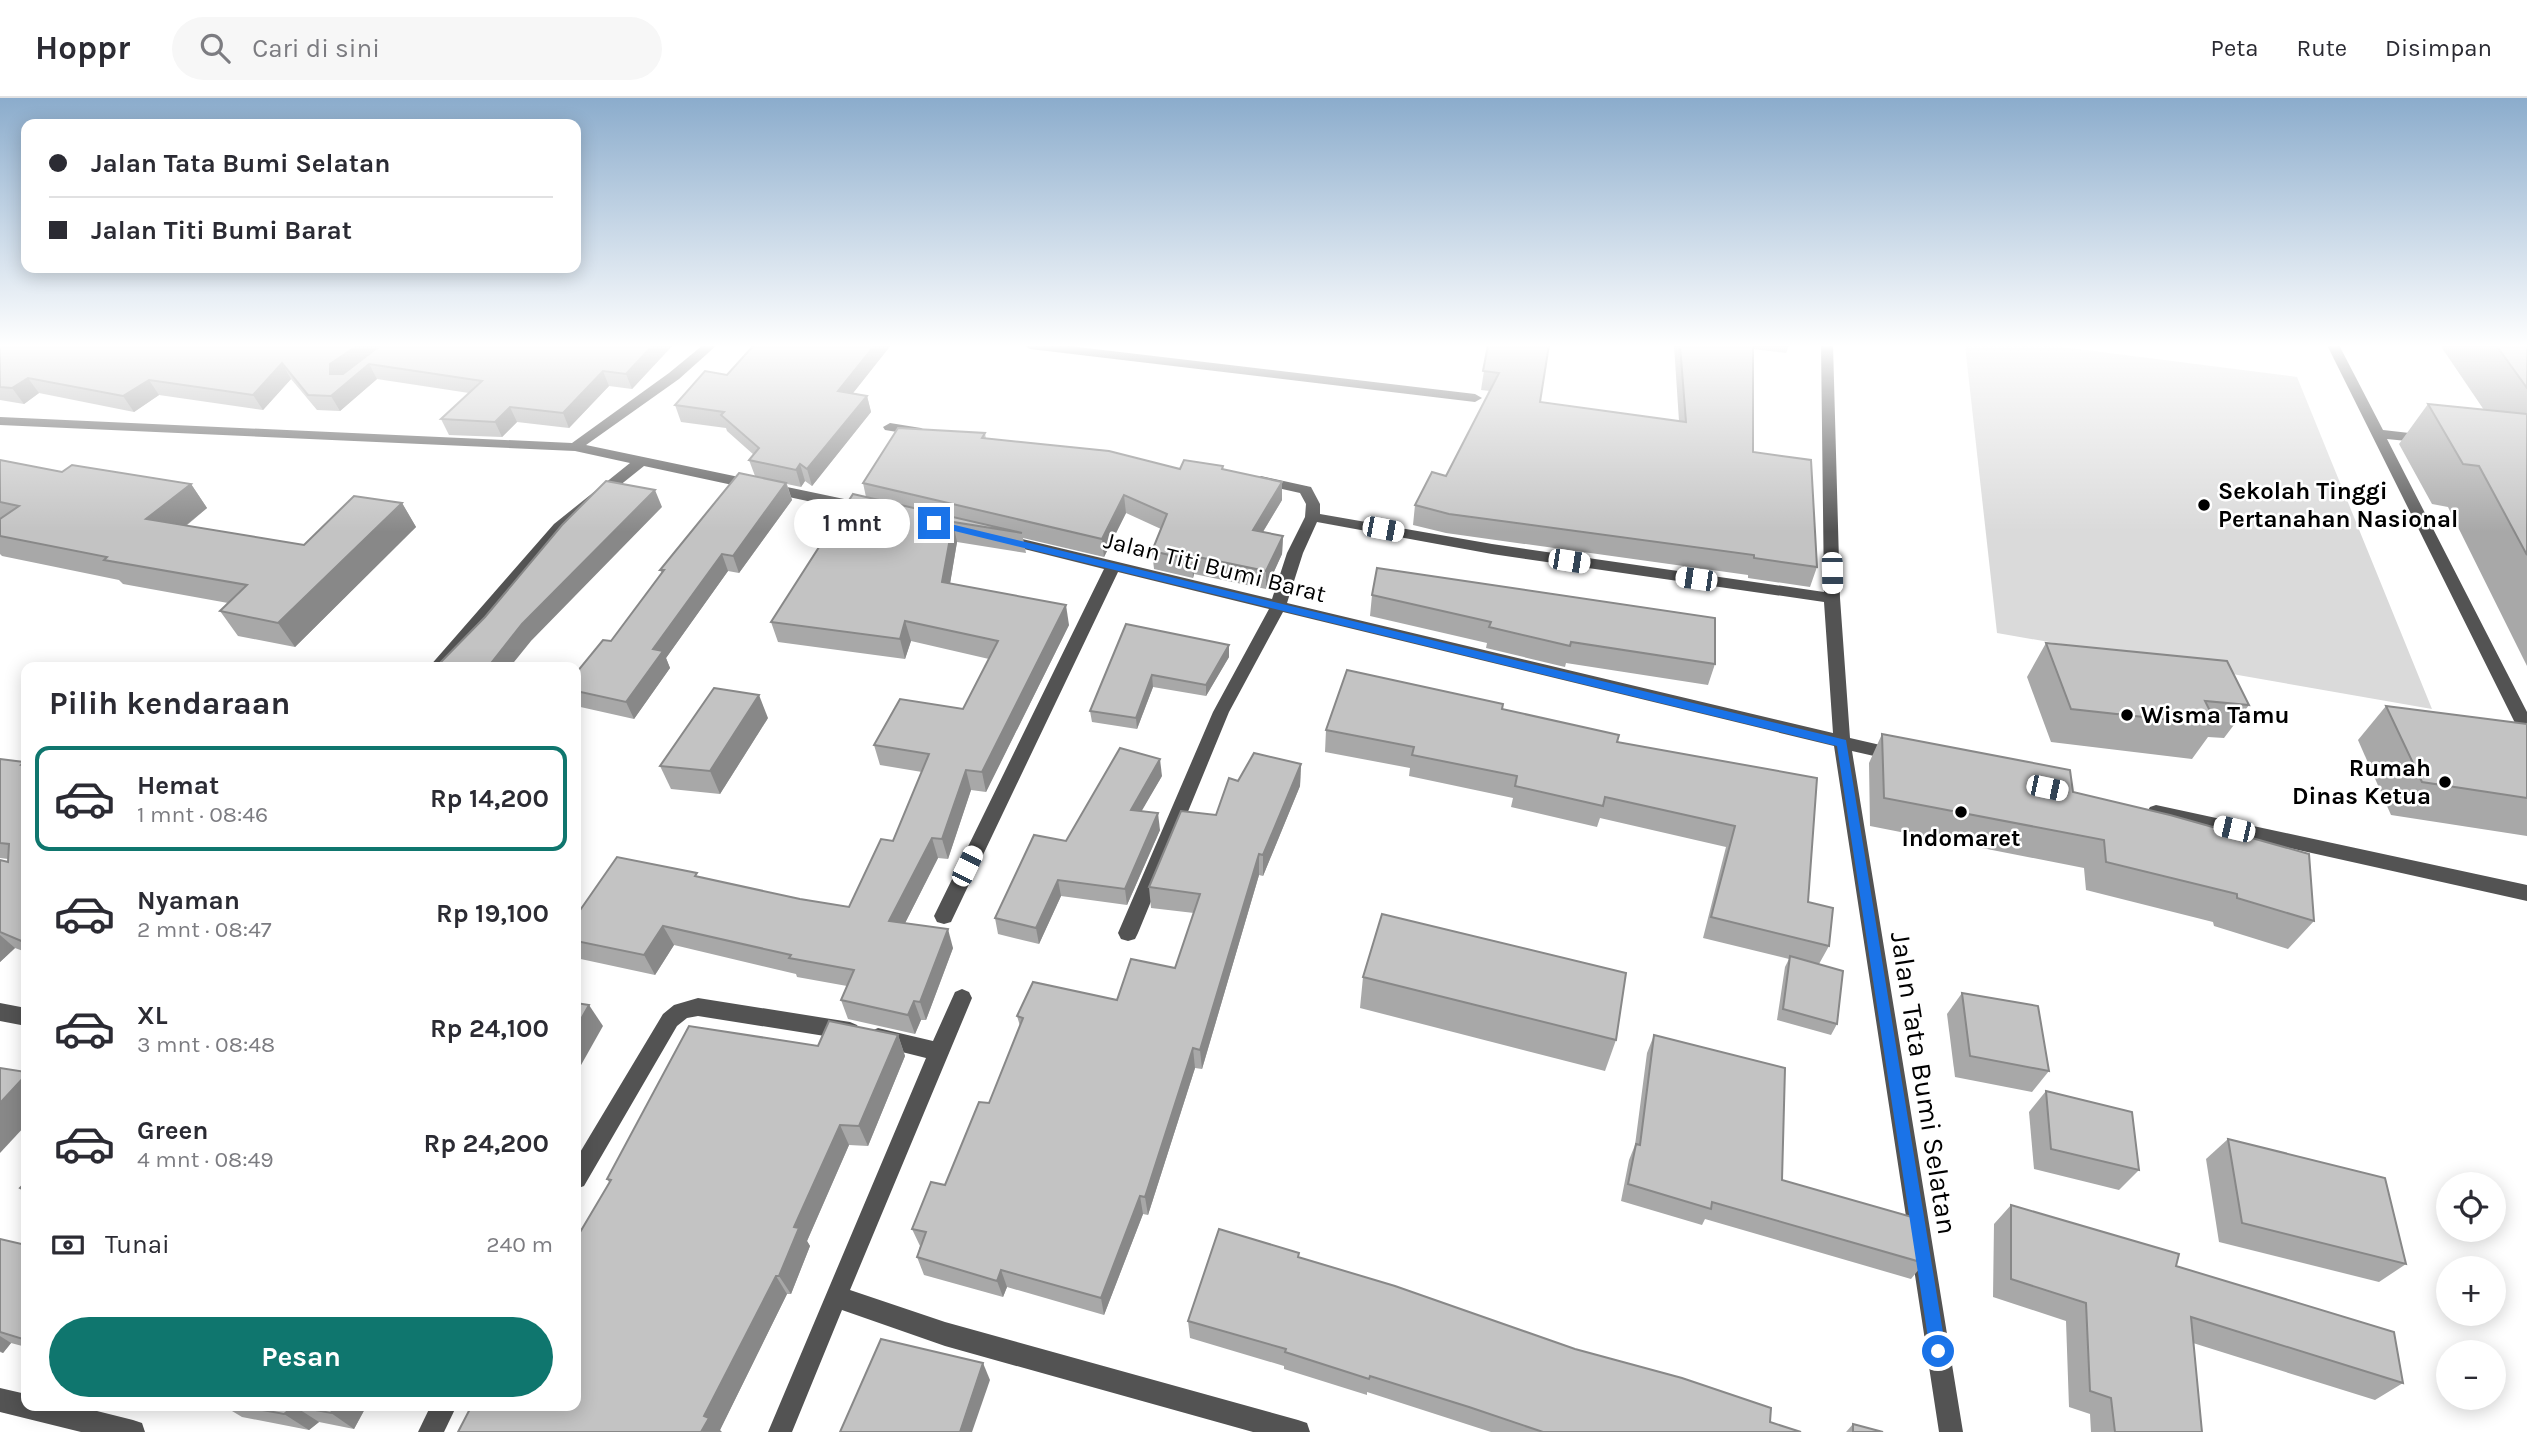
<!DOCTYPE html>
<html lang="id">
<head>
<meta charset="utf-8">
<style>
  body { margin:0; font-family:Karla,sans-serif; background:#f7f7f7; color:#2b2b33; height:100vh; display:flex; flex-direction:column; font-size:26px; white-space:nowrap }
  * { box-sizing:border-box; margin:0 }
  p { font-size:23px; color:#7c7c81 }
  .icon { flex:none; width:38px; height:38px; fill:none; stroke:currentColor; stroke-width:2; stroke-linecap:round; stroke-linejoin:round }
  .map { position:relative; flex:1; overflow:hidden }
  .sheet { position:absolute; left:21px; top:564px; width:560px; height:749px; display:flex; flex-direction:column; background:#fff; border-radius:14px; box-shadow:0 4px 18px #0003 }
  .sheet>* { flex:none }
  .banner { position:absolute; left:21px; top:21px; width:560px; height:154px; border-radius:14px; box-shadow:0 4px 18px #0003; display:grid; align-content:center; height:154px; padding:0 28px; background:#fff }
  .tools { position:absolute; left:2436px; top:1074px; display:grid; gap:14px }
  .tools a { display:grid; place-items:center; width:70px; height:70px; border-radius:50%; background:#fff; box-shadow:0 4px 18px #0003; font-size:35px }
  .end { position:absolute; width:32px; height:32px; margin:-16px; border:9px solid #1a73e8; background:#fff; box-shadow:0 0 0 4px #fff }
  .from { border-radius:50% }
  .bubble { position:absolute; height:49px; border-radius:24px; background:#fff; box-shadow:0 4px 18px #0003; font-size:23px; font-weight:700; line-height:49px; text-align:center }
  .car { position:absolute; width:21px; height:42px; margin:-21px -10px; border-radius:9px; box-shadow:0 0 5px 2px #0007; background:linear-gradient(#fff 24%,#345 0 40%,#fff 0 76%,#345 0 86%,#fff 0) }
  .banner b { display:flex; align-items:center; gap:24px; height:66px; font-size:26px }
  .banner b+b { border-top:2px solid #e1e1e2 }
  .banner i { width:18px; height:18px; background:#2b2b33 }
  ul { padding:0; list-style:none }
  li { display:flex; align-items:center; gap:21px; height:105px; margin:0 14px 10px; padding:0 14px; border:4px solid transparent; border-radius:14px }
  li div { flex:1 }
  li b { display:block; font-size:26px }
  li em { font-style:normal; font-weight:700 }
  li.current { border-color:#0f766e }
  li>.icon { width:63px; height:63px; stroke-width:1.5 }
  h2 { padding:0 28px; font-size:32px; line-height:84px }
  .pay { display:flex; align-items:center; gap:18px; height:77px; padding:0 28px; font-size:26px }
  .pay p { margin-inline-start:auto }
  .button { display:flex; gap:14px; margin-top:auto; padding:14px 28px }
  .button a { flex:1; height:80px; border-radius:42px; background:#0f766e; color:#fff; font-size:28px; font-weight:700; line-height:80px; text-align:center }
  header { display:flex; align-items:center; gap:42px; box-sizing:border-box; height:98px; padding:0 35px; background:#fff; border-bottom:2px solid #e1e1e2 }
  header strong { font-size:33px }
  nav { display:flex; gap:38px; margin-inline-start:auto; font-size:24px }
  .search { width:490px; height:63px; background:#f7f7f7; display:flex; align-items:center; gap:18px; box-sizing:border-box; padding:0 24px; border-radius:38px; color:#7c7c81; font-size:26px }
  .map>svg:first-child { display:block }
  .green { fill:#dadada }
  .lines { fill:none; stroke-linecap:round; stroke-linejoin:round }
  .minor { fill:#535353; fill-rule:evenodd }
  .wall { fill:#a8a8a8 }
  .shaded-wall { fill:#888 }
  .building { fill:#c3c3c3; stroke:#888; stroke-width:2 }
  .route { fill:#1a73e8 }
  .poi-dot { fill:#000; stroke:#fff; stroke-width:2.5 }
  .labels { text-anchor:middle; dominant-baseline:central; stroke-width:5; stroke-linejoin:round; paint-order:stroke }
  .poi-label { font-size:24px; font-weight:bold; fill:#000; stroke:#fff; text-anchor:start }
  .street-label { font-size:24px; fill:#000; stroke:#fff }
  .near-street-label { font-size:28px; fill:#000; stroke:#fff }
</style>
</head>
<body>
<header>
<strong>Hoppr</strong>
<div class="search"><svg class="icon" aria-label="search" viewBox="0 0 24 24"><circle cx="10" cy="10" r="6"/><path d="M15 15l6 6"/></svg>Cari di sini</div>
<nav><a>Peta</a><a>Rute</a><a>Disimpan</a></nav>
</header>
<div class="map">
<svg width="2527" height="1334" viewBox="0 0 2527 1334">
  <rect width="100%" height="100%" fill="#fff"/>
  <!-- green -->
  <polygon class="green" points="1965,247 2046,247 2297,279 2432,611 1997,535"/>
  <g class="lines">
    <!-- minor -->
    <g class="minor">
      <polygon points="703,247 717,247 679,281 586,347 868,406 875,411 873,414 868,416 644,368 564,432 447,569 429,569 554,426 630,365 575,353 0,327 0,319 572,345 669,275"/>
      <polygon points="1024,247 1061,247 1475,296 1482,300 1475,304 1030,251"/>
      <path d="M 1821,247 L 1833,247 L 1840,500 L 1850,640 L 1902,652 L 1905,657 L 1902,662 L 1896,663 L 1852,653 L 1963,1334 L 1939,1334 L 1834,648 L 1283,514 L 1229,614 L 1138,835 L 1135,841 L 1128,843 L 1121,841 L 1118,835 L 1213,614 L 1269,511 L 1118,474 L 951,824 L 944,826 L 937,824 L 934,818 L 1104,471 L 996,444 L 994,441 L 996,438 L 1001,436 L 1272,501 L 1287,455 L 1305,419 L 1306,406 L 1300,395 L 1256,385 L 1254,382 L 1261,378 L 1311,389 L 1320,406 L 1320,416 L 1492,446 L 1824,494 ZM 1317,424 L 1492,456 L 1824,504 L 1833,635 L 1287,505 L 1303,455 Z"/>
      <polygon points="2327,247 2339,247 2383,332 2427,337 2434,341 2427,345 2387,341 2527,614 2527,637 2518,631"/>
      <polygon points="890,325 921,330 928,334 921,338 885,332 883,329"/>
      <polygon points="2156,707 2527,787 2527,803 2150,719 2147,714 2150,709"/>
      <polygon points="962,891 969,894 972,900 850,1192 945,1224 1298,1322 1307,1325 1310,1334 1253,1334 945,1248 842,1212 792,1334 768,1334 926,960 878,948 871,945 868,939 871,933 878,930 933,943 955,894"/>
      <polygon points="698,900 850,924 857,927 860,933 857,939 850,942 698,918 687,920 677,928 584,1088 576,1091 576,1061 663,916 674,907"/>
      <polygon points="0,905 26,910 26,928 0,923"/>
      <polygon points="0,1290 26,1296 26,1307 73,1307 133,1322 142,1325 145,1334 81,1334 0,1314"/>
      <polygon points="431,1307 457,1307 444,1334 418,1334"/>
    </g>
  </g>
  <!-- wall -->
  <g class="wall">
    <polygon points="0,247 673,247 632,291 609,288 569,330 517,324 502,339 449,337 441,321 469,295 377,281 340,313 317,312 291,281 263,312 159,297 134,314 39,295 24,306 0,302"/>
    <polygon points="754,247 891,247 853,295 867,298 871,314 812,388 805,383 801,389 787,386 792,402 739,475 728,473 666,560 670,570 634,621 576,608 576,575 611,543 662,476 660,472 755,378 749,362 754,357 727,333 726,330 681,324 675,307 727,277"/>
    <polygon points="1488,247 1540,304 1679,323 1674,247 1789,247 1786,255 1753,251 1753,354 1817,469 1810,489 1748,480 1748,477 1446,435 1413,427 1415,407 1446,378 1490,293 1481,292"/>
    <polygon points="2440,247 2527,247 2527,568 2448,409 2432,406 2399,346 2428,306 2484,312"/>
    <polygon points="985,335 986,341 1180,371 1223,368 1223,371 1282,402 1263,434 1283,438 1282,456 1266,491 1194,476 1193,480 1154,471 1152,453 1161,431 1126,415 1104,459 1023,440 1026,455 957,444 950,485 1069,527 986,694 971,692 948,761 938,760 905,825 953,850 926,922 921,922 915,936 848,921 841,902 847,888 797,879 796,876 674,847 655,877 576,860 576,818 698,779 800,801 849,809 893,743 922,674 880,667 874,647 963,611 989,561 911,543 905,561 778,544 771,524 866,399 863,385"/>
    <polygon points="0,362 62,374 191,386 207,410 186,428 304,447 402,405 416,429 295,549 238,538 220,513 228,505 123,486 119,482 2,458 0,456"/>
    <polygon points="1372,497 1715,566 1708,587 1566,565 1565,569 1486,550 1487,545 1370,518"/>
    <polygon points="1126,526 1229,547 1229,559 1206,598 1153,589 1137,631 1092,624 1090,613"/>
    <polygon points="2046,545 2249,607 2224,640 2208,639 2192,661 2051,644 2027,579"/>
    <polygon points="2386,608 2527,700 2527,738 2391,717 2358,642"/>
    <polygon points="1502,611 1617,644 1817,680 1808,804 1829,848 1819,866 1837,926 1831,937 1777,922 1785,869 1789,861 1703,840 1726,749 1600,720 1597,729 1511,709 1513,700 1409,678 1410,670 1325,654 1326,632"/>
    <polygon points="768,620 720,696 671,691 660,668"/>
    <polygon points="1882,636 2073,694 2314,823 2288,851 2214,828 2213,824 2086,792 2084,770 1870,728 1869,665"/>
    <polygon points="0,661 24,664 26,667 26,854 15,850 0,864 0,762 8,764 8,761 0,760"/>
    <polygon points="1301,666 1300,688 1263,778 1259,777 1202,971 1195,970 1148,1117 1143,1116 1104,1217 1007,1189 1003,1199 924,1177 917,1159 920,1148 912,1131 945,1087 989,1005 1020,928 1017,918 1117,902 1175,870 1194,815 1151,810 1149,789 1216,717 1238,683"/>
    <polygon points="1162,678 1141,713 1160,732 1127,807 1061,798 1039,846 998,836 995,820 1066,743"/>
    <polygon points="1363,879 1616,942 1605,973 1360,910"/>
    <polygon points="1962,895 2049,973 2032,994 1955,979 1947,916"/>
    <polygon points="898,937 905,958 868,1048 849,1047 807,1143 810,1148 791,1196 787,1196 720,1332 576,1307 609,1084 607,1081 818,948"/>
    <polygon points="1654,937 1782,1082 1924,1165 1911,1181 1705,1121 1702,1127 1621,1103 1629,1062 1635,1047 1647,955"/>
    <polygon points="2046,993 2139,1072 2119,1092 2034,1071 2029,1014"/>
    <polygon points="2228,1041 2406,1166 2379,1184 2219,1144 2206,1061"/>
    <polygon points="2011,1107 2176,1168 2403,1285 2375,1302 2193,1245 2202,1334 2091,1334 2090,1316 2069,1309 2066,1223 1993,1199 1994,1126"/>
    <polygon points="0,1141 26,1147 26,1249 11,1245 3,1255 0,1254"/>
    <polygon points="1299,1155 1299,1159 1770,1324 1801,1334 1491,1334 1367,1294 1367,1297 1284,1271 1284,1268 1190,1240 1188,1223"/>
    <polygon points="215,1307 367,1307 354,1331 319,1324 309,1332 242,1319 227,1310"/>
    <polygon points="1853,1326 1883,1334 1846,1334"/>
  </g>
  <!-- shaded-wall -->
  <g class="shaded-wall">
    <polygon points="358,247 388,247 338,291 330,276 330,266"/>
    <polygon points="653,247 673,247 632,291 626,276"/>
    <polygon points="875,247 891,247 842,309 838,293"/>
    <polygon points="282,265 291,281 263,312 253,297"/>
    <polygon points="369,266 377,281 340,313 331,298"/>
    <polygon points="603,273 609,288 569,330 563,315"/>
    <polygon points="28,280 39,295 24,306 12,290"/>
    <polygon points="149,282 159,297 134,314 123,298"/>
    <polygon points="867,298 871,314 812,388 807,371"/>
    <polygon points="510,309 517,324 502,339 495,324"/>
    <polygon points="800,366 805,383 801,389 796,372"/>
    <polygon points="1282,384 1282,402 1253,450 1253,432"/>
    <polygon points="786,385 792,402 739,475 733,458"/>
    <polygon points="191,386 207,410 164,445 146,421"/>
    <polygon points="655,392 662,409 531,543 510,569 488,569 522,526"/>
    <polygon points="1124,397 1126,415 1104,459 1102,441"/>
    <polygon points="402,405 416,429 295,549 278,525"/>
    <polygon points="953,424 957,444 947,504 942,484"/>
    <polygon points="1283,438 1282,456 1266,491 1266,473"/>
    <polygon points="722,456 728,473 666,560 670,570 634,621 626,604 653,551"/>
    <polygon points="1193,458 1194,476 1193,480 1192,462"/>
    <polygon points="1066,507 1069,527 986,694 982,674"/>
    <polygon points="905,523 911,543 905,561 900,541"/>
    <polygon points="1229,547 1229,559 1206,598 1206,587"/>
    <polygon points="1152,577 1153,589 1137,631 1136,620"/>
    <polygon points="759,597 768,620 720,696 710,673"/>
    <polygon points="1160,661 1162,678 1133,728 1131,712"/>
    <polygon points="1301,666 1300,688 1263,778 1263,757"/>
    <polygon points="966,672 971,692 948,761 942,741"/>
    <polygon points="1158,715 1160,732 1127,807 1125,791"/>
    <polygon points="932,740 938,760 896,843 889,823"/>
    <polygon points="1259,756 1259,777 1202,971 1200,952"/>
    <polygon points="1058,782 1061,798 1039,846 1036,830"/>
    <polygon points="663,828 674,847 655,877 644,857"/>
    <polygon points="948,831 953,850 926,922 920,904"/>
    <polygon points="0,837 15,850 0,864"/>
    <polygon points="914,903 921,922 915,936 908,917"/>
    <polygon points="589,907 603,928 576,976 576,930"/>
    <polygon points="898,937 905,958 868,1048 859,1028"/>
    <polygon points="1193,950 1195,970 1148,1117 1145,1099"/>
    <polygon points="26,977 26,1027 0,1055 0,1005"/>
    <polygon points="840,1027 849,1047 807,1143 810,1148 791,1196 779,1178 794,1129"/>
    <polygon points="1140,1098 1143,1116 1104,1217 1101,1200"/>
    <polygon points="1001,1172 1007,1189 1003,1199 997,1183"/>
    <polygon points="776,1178 787,1196 720,1332 722,1334 702,1334 704,1318"/>
    <polygon points="0,1238 11,1245 3,1255 0,1253"/>
    <polygon points="983,1265 990,1282 972,1334 960,1334"/>
    <polygon points="335,1307 367,1307 354,1331 331,1315"/>
    <polygon points="294,1308 319,1324 309,1332 284,1316"/>
  </g>
  <!-- building -->
  <g class="building">
    <polygon points="0,247 358,247 330,266 330,276 343,276 381,247 653,247 626,276 603,273 563,315 510,309 495,324 441,321 482,283 369,266 331,298 308,297 282,265 253,297 149,282 123,298 28,280 12,290 0,289"/>
    <polygon points="754,247 875,247 838,293 867,298 807,371 800,366 796,372 749,362 759,350 721,317 724,314 675,307 705,273 727,277"/>
    <polygon points="1488,247 1549,247 1540,304 1686,324 1680,247 1753,247 1753,354 1811,362 1817,469 1754,460 1754,457 1449,416 1415,407 1432,374 1446,378 1499,275 1483,273"/>
    <polygon points="2496,247 2527,247 2527,290"/>
    <polygon points="2428,306 2527,316 2527,457 2479,368 2463,366"/>
    <polygon points="898,330 985,335 982,340 1109,353 1180,371 1184,362 1223,368 1222,371 1282,384 1253,432 1283,438 1266,473 1193,458 1192,462 1152,453 1167,416 1124,397 1102,441 863,385"/>
    <polygon points="0,362 62,374 72,367 191,386 146,421 304,447 354,398 402,405 278,525 220,513 247,487 104,462 107,459 0,438 0,421 19,408 0,404"/>
    <polygon points="739,375 786,385 733,458 722,456 653,551 663,553 626,604 576,593 576,575 603,542 611,543 664,472 660,472"/>
    <polygon points="606,383 655,392 522,526 488,569 436,569 485,519 562,427"/>
    <polygon points="853,396 1022,435 953,424 942,484 1066,507 982,674 966,672 942,741 932,740 889,823 948,831 920,904 914,903 908,917 841,902 854,872 789,860 791,857 663,828 644,857 576,843 576,818 617,759 697,775 695,778 800,801 849,809 881,741 893,743 929,656 874,647 900,601 963,611 998,543 905,523 900,541 771,524"/>
    <polygon points="1377,470 1715,520 1715,566 1571,544 1570,548 1489,529 1491,524 1372,497"/>
    <polygon points="1126,526 1229,547 1206,587 1152,577 1136,620 1090,613"/>
    <polygon points="2046,545 2227,563 2249,607 2205,603 2217,627 2071,611"/>
    <polygon points="1347,572 1503,606 1502,611 1619,637 1617,644 1817,680 1808,804 1833,810 1829,848 1711,819 1735,728 1605,699 1603,708 1515,688 1517,678 1412,657 1414,649 1326,632"/>
    <polygon points="714,590 759,597 710,673 660,668"/>
    <polygon points="2386,608 2527,626 2527,700 2422,684"/>
    <polygon points="1882,636 2070,672 2073,694 2170,717 2309,756 2314,823 2237,800 2237,796 2106,764 2104,742 1884,700"/>
    <polygon points="1120,650 1160,661 1131,712 1158,715 1125,791 1058,782 1036,830 995,820 1034,737 1066,743"/>
    <polygon points="1254,655 1301,666 1263,757 1259,756 1200,952 1193,950 1145,1099 1140,1098 1101,1200 1001,1172 997,1183 917,1159 926,1134 912,1131 931,1084 945,1087 979,1004 989,1005 1023,920 1017,918 1033,884 1117,902 1131,861 1175,870 1200,796 1149,789 1181,713 1216,717 1229,680 1238,683"/>
    <polygon points="0,661 24,664 21,667 26,668 26,845 0,834 0,762 8,764 9,746 0,745"/>
    <polygon points="1382,816 1626,875 1616,942 1363,879"/>
    <polygon points="1790,858 1843,873 1837,926 1783,911"/>
    <polygon points="1962,895 2038,908 2049,973 1970,958"/>
    <polygon points="576,905 589,907 576,930"/>
    <polygon points="829,923 898,937 859,1028 840,1027 794,1129 799,1130 779,1178 776,1178 704,1318 709,1320 701,1334 458,1334 472,1307 576,1307 576,1141 611,1082 607,1081 689,928 818,948"/>
    <polygon points="1654,937 1785,970 1782,1082 1919,1121 1924,1165 1712,1104 1711,1111 1628,1086 1636,1046 1640,1047"/>
    <polygon points="0,970 26,974 26,977 0,1005"/>
    <polygon points="2046,993 2132,1014 2139,1072 2051,1051"/>
    <polygon points="2228,1041 2385,1080 2406,1166 2242,1125"/>
    <polygon points="26,1084 26,1093 20,1090"/>
    <polygon points="2011,1107 2179,1156 2176,1168 2394,1234 2403,1285 2191,1219 2202,1334 2115,1334 2111,1300 2090,1293 2086,1205 2011,1181"/>
    <polygon points="1219,1131 1299,1155 1298,1159 1395,1188 1575,1251 1682,1280 1771,1310 1770,1324 1801,1334 1543,1334 1469,1309 1370,1278 1369,1281 1285,1254 1286,1251 1188,1223"/>
    <polygon points="0,1141 26,1147 26,1242 0,1234"/>
    <polygon points="881,1241 983,1265 960,1334 840,1334"/>
    <polygon points="236,1307 335,1307 331,1315 294,1308 284,1316"/>
    <polygon points="1853,1326 1883,1334 1853,1334"/>
  </g>
  <!-- sky -->
  <linearGradient id="sky" x2="0" y2="1"><stop stop-color="#8baccc"/><stop offset="0.57" stop-color="#fff"/><stop offset="1" stop-color="#fff" stop-opacity="0"/></linearGradient>
  <rect width="2527" height="434" fill="url(#sky)"/>
  <!-- route -->
  <polygon class="route" points="934,422 1846,642 1946,1253 1944,1258 1938,1261 1933,1258 1930,1253 1837,648 930,427 930,423"/>
  <!-- markers -->
  <g class="poi-dot">
    <circle cx="2204" cy="407" r="7"/>
    <circle cx="2127" cy="617" r="7"/>
    <circle cx="2445" cy="684" r="7"/>
    <circle cx="1961" cy="714" r="7"/>
  </g>
  <g class="labels">
    <!-- poi labels -->
    <g class="poi-label">
      <text x="2218" y="393">Sekolah Tinggi<tspan x="2218" dy="28">Pertanahan Nasional</tspan></text>
      <text x="2141" y="617">Wisma Tamu</text>
      <text x="2431" y="670" text-anchor="end">Rumah<tspan x="2431" dy="28">Dinas Ketua</tspan></text>
      <text x="1961" y="740" text-anchor="middle">Indomaret</text>
    </g>
    <!-- street labels -->
    <g class="street-label">
      <text transform="translate(1215 469) rotate(14)">Jalan Titi Bumi Barat</text>
    </g>
    <!-- near-street labels -->
    <g class="near-street-label">
      <text transform="translate(1924 985) rotate(81)">Jalan Tata Bumi Selatan</text>
    </g>
  </g>
</svg>
<div class="tools">
<a><svg class="icon" aria-label="locate" viewBox="0 0 24 24"><circle cx="12" cy="12" r="6"/><path d="M12 2v4M12 18v4M2 12h4M18 12h4"/></svg></a>
<a>+</a>
<a>−</a>
</div>
<i class="end from" style="left:1938px;top:1253px"></i>
<i class="end" style="left:934px;top:425px"></i>
<div class="bubble" style="left:794px;top:401px;width:116px">1 mnt</div>
<i class="car" style="left:1383px;top:431px;rotate:101deg"></i>
<i class="car" style="left:1569px;top:463px;rotate:99deg"></i>
<i class="car" style="left:1832px;top:475px;rotate:179deg"></i>
<i class="car" style="left:1696px;top:481px;rotate:278deg"></i>
<i class="car" style="left:2047px;top:690px;rotate:102deg"></i>
<i class="car" style="left:2234px;top:731px;rotate:283deg"></i>
<i class="car" style="left:967px;top:768px;rotate:26deg"></i>
<div class="banner">
<b><i class="from"></i>Jalan Tata Bumi Selatan</b>
<b><i></i>Jalan Titi Bumi Barat</b>
</div>
<section class="sheet">
<h2>Pilih kendaraan</h2>
<ul>
<li class="current"><svg class="icon" aria-label="car" viewBox="0 0 24 24"><path d="M5 17H2v-5l4-1 3-4h7l3 4 3 1v5h-3M9 17h6M6 11h13"/><circle cx="7" cy="17" r="2"/><circle cx="17" cy="17" r="2"/></svg><div><b>Hemat</b><p>1 mnt · 08:46</p></div><em>Rp 14,200</em></li>
<li><svg class="icon" aria-label="car" viewBox="0 0 24 24"><path d="M5 17H2v-5l4-1 3-4h7l3 4 3 1v5h-3M9 17h6M6 11h13"/><circle cx="7" cy="17" r="2"/><circle cx="17" cy="17" r="2"/></svg><div><b>Nyaman</b><p>2 mnt · 08:47</p></div><em>Rp 19,100</em></li>
<li><svg class="icon" aria-label="car" viewBox="0 0 24 24"><path d="M5 17H2v-5l4-1 3-4h7l3 4 3 1v5h-3M9 17h6M6 11h13"/><circle cx="7" cy="17" r="2"/><circle cx="17" cy="17" r="2"/></svg><div><b>XL</b><p>3 mnt · 08:48</p></div><em>Rp 24,100</em></li>
<li><svg class="icon" aria-label="car" viewBox="0 0 24 24"><path d="M5 17H2v-5l4-1 3-4h7l3 4 3 1v5h-3M9 17h6M6 11h13"/><circle cx="7" cy="17" r="2"/><circle cx="17" cy="17" r="2"/></svg><div><b>Green</b><p>4 mnt · 08:49</p></div><em>Rp 24,200</em></li>
</ul>
<div class="pay"><svg class="icon" aria-label="cash" viewBox="0 0 24 24"><path d="M3 7h18v10H3z"/><circle cx="12" cy="12" r="2"/></svg>Tunai<p>240 m</p></div>
<div class="button"><a>Pesan</a></div>
</section>
</div>
</body>
</html>
